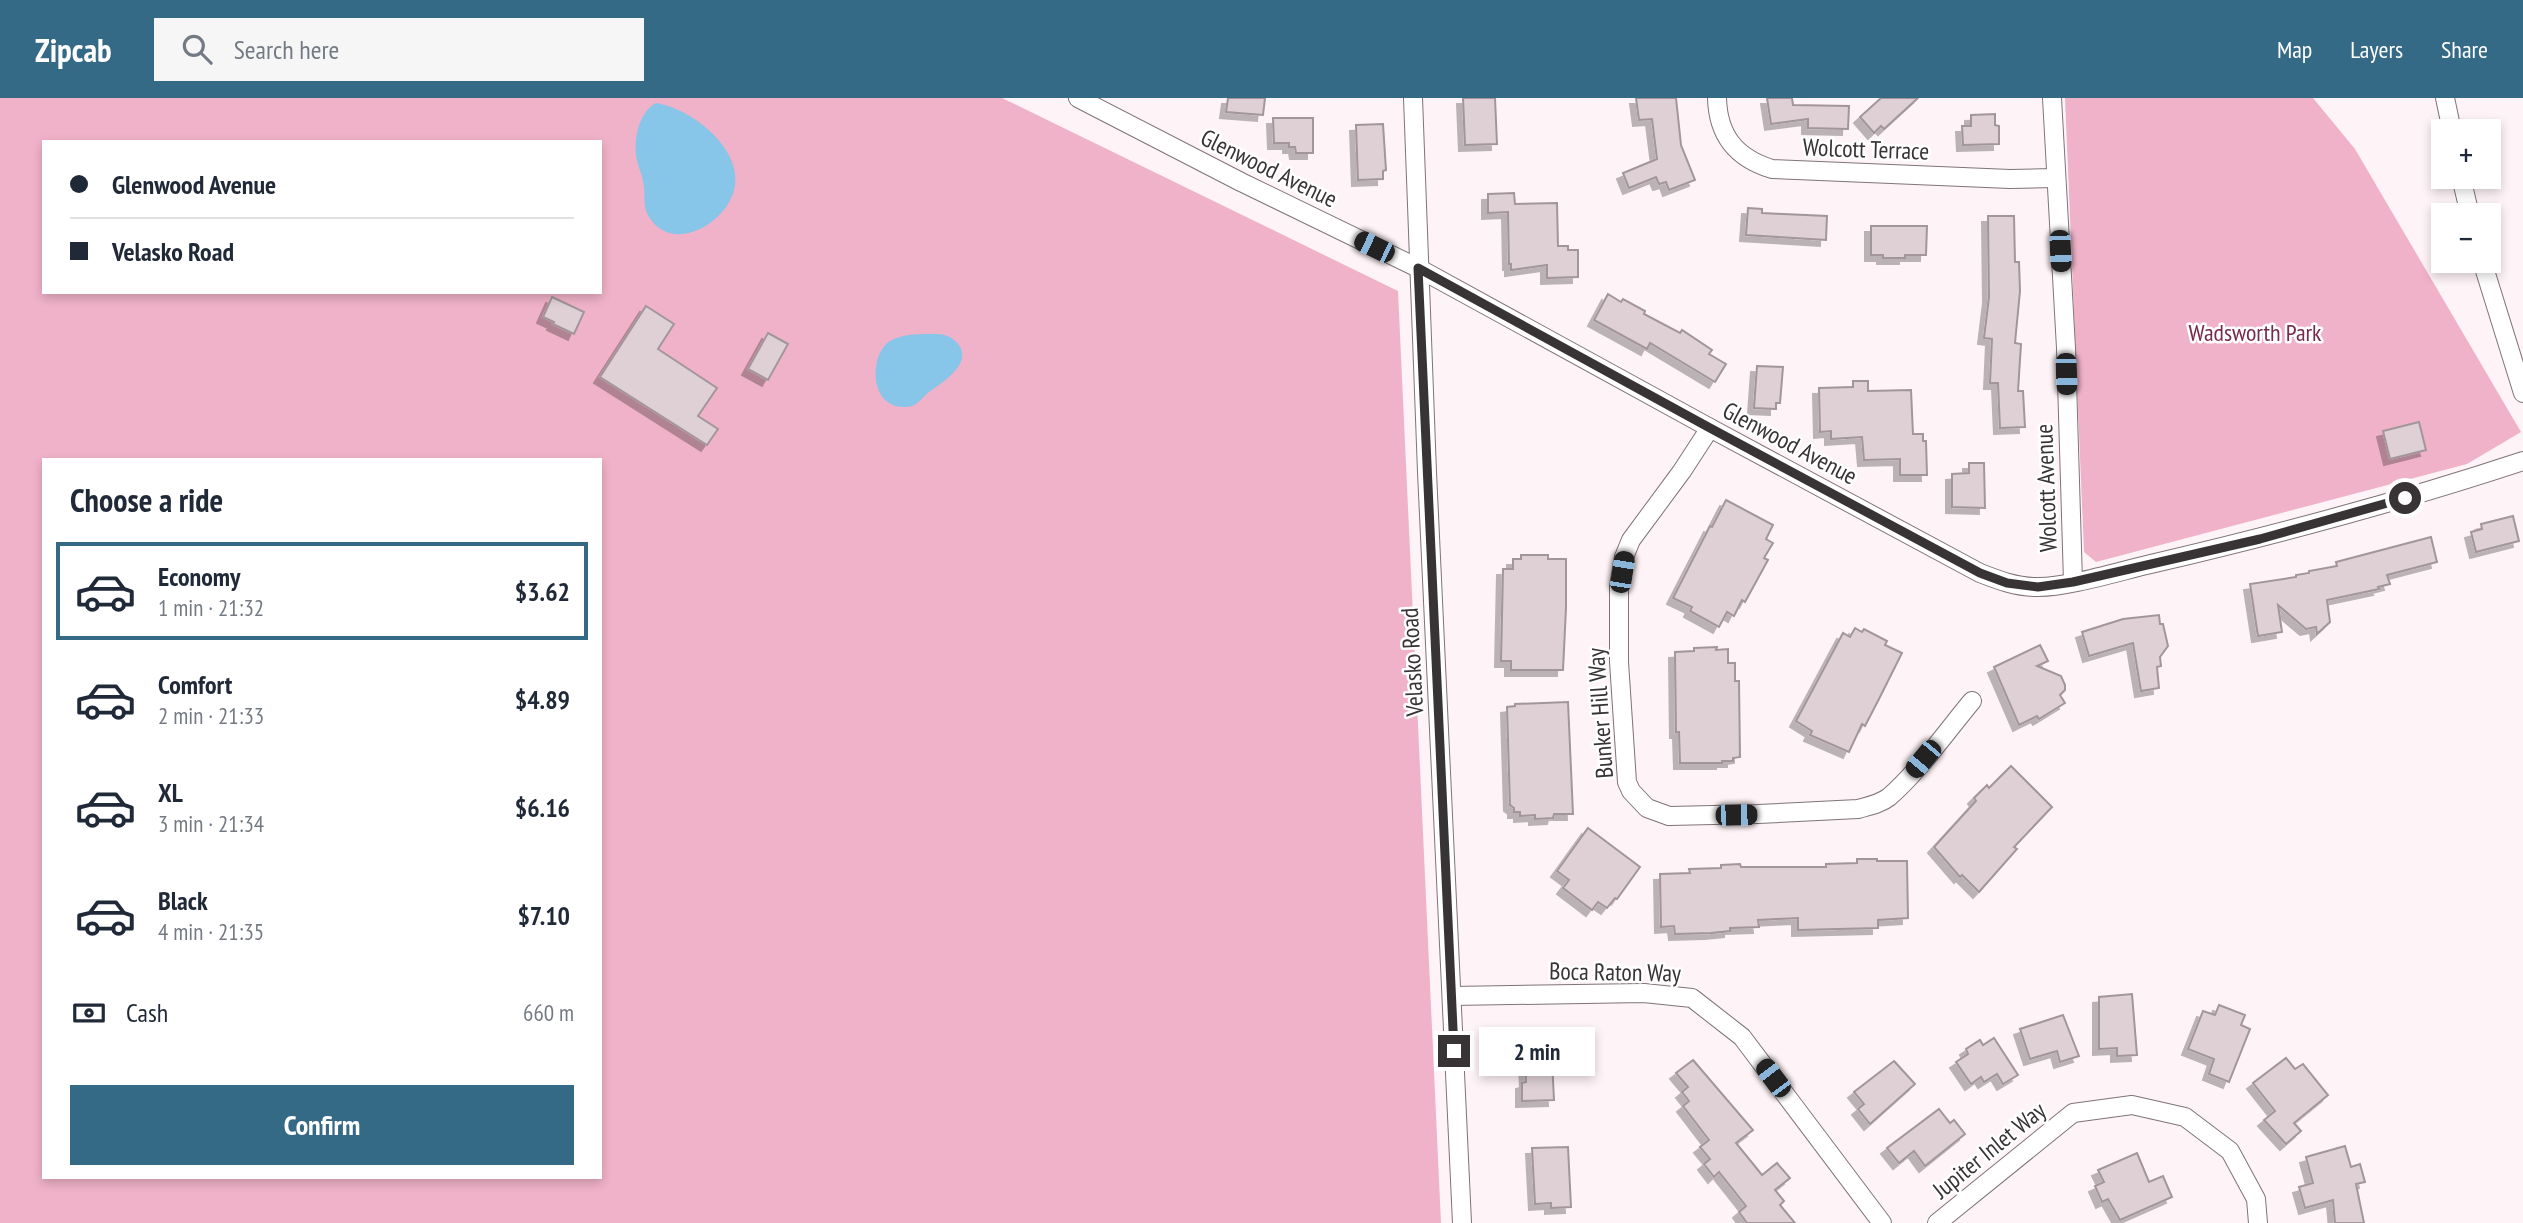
<!DOCTYPE html>
<html lang="en">
<head>
<meta charset="utf-8">
<style>
  body { margin:0; font-family:"PT Sans Narrow",sans-serif; background:#f6f6f7; color:#1f2937; height:100vh; display:flex; flex-direction:column; font-size:26px; white-space:nowrap }
  * { box-sizing:border-box; margin:0 }
  p { font-size:23px; color:#747a83 }
  .icon { flex:none; width:38px; height:38px; fill:none; stroke:currentColor; stroke-width:2; stroke-linecap:round; stroke-linejoin:round }
  .map { position:relative; flex:1; overflow:hidden }
  .details { position:absolute; left:42px; top:360px; width:560px; height:721px; display:flex; flex-direction:column; background:#fff; border-radius:0px; box-shadow:0 4px 10px #0003 }
  .details>* { flex:none }
  .top-card { position:absolute; left:42px; top:42px; width:560px; height:154px; border-radius:0px; box-shadow:0 4px 10px #0003; display:grid; align-content:center; height:154px; padding:0 28px; background:#fff }
  .buttons { position:absolute; left:2431px; top:21px; display:grid; gap:14px }
  .buttons a { display:grid; place-items:center; width:70px; height:70px; border-radius:0px; background:#fff; box-shadow:0 4px 10px #0003; font-size:35px }
  .end { position:absolute; width:32px; height:32px; margin:-16px; border:9px solid #383335; background:#fff; box-shadow:0 0 0 4px #fff }
  .from { border-radius:50% }
  .bubble { position:absolute; height:49px; border-radius:0px; background:#fff; box-shadow:0 4px 10px #0003; font-size:23px; font-weight:700; line-height:49px; text-align:center }
  .car { position:absolute; width:21px; height:42px; margin:-21px -10px; border-radius:9px; box-shadow:0 0 5px 2px #0007; background:linear-gradient(#222 24%,#8ab4d8 0 40%,#222 0 76%,#8ab4d8 0 86%,#222 0) }
  .top-card b { display:flex; align-items:center; gap:24px; height:66px; font-size:26px }
  .top-card b+b { border-top:2px solid #e0e1e3 }
  .top-card i { width:18px; height:18px; background:#1f2937 }
  ul { padding:0; list-style:none }
  li { display:flex; align-items:center; gap:21px; height:98px; margin:0 14px 10px; padding:0 14px; border:4px solid transparent; border-radius:0px }
  li div { flex:1 }
  li b { display:block; font-size:26px }
  li em { font-style:normal; font-weight:700 }
  li.active { border-color:#356a86 }
  li>.icon { width:63px; height:63px; stroke-width:1.5 }
  h2 { padding:0 28px; font-size:32px; line-height:84px }
  .pay { display:flex; align-items:center; gap:18px; height:77px; padding:0 28px; font-size:26px }
  .pay p { margin-inline-start:auto }
  .primary-button { display:flex; gap:14px; margin-top:auto; padding:14px 28px }
  .primary-button a { flex:1; height:80px; border-radius:0px; background:#356a86; color:#fff; font-size:28px; font-weight:700; line-height:80px; text-align:center }
  header { display:flex; align-items:center; gap:42px; box-sizing:border-box; height:98px; padding:0 35px; background:#356a86; color:#fff }
  header strong { font-size:33px }
  nav { display:flex; gap:38px; margin-inline-start:auto; font-size:24px }
  .search { width:490px; height:63px; background:#f6f6f7; display:flex; align-items:center; gap:18px; box-sizing:border-box; padding:0 24px; border-radius:0px; color:#747a83; font-size:26px }
  .map>svg:first-child { display:block }
  .green { fill:#f0b2c8; fill-rule:evenodd }
  .water { fill:#87c5e9 }
  .building { fill:#ded0d5; stroke:#a3969a; stroke-width:2; filter:url(#shadow) }
  .lines { fill:none; stroke-linecap:round; stroke-linejoin:round }
  .minor-casing { stroke:#7f7377; stroke-width:20 }
  .minor { stroke:#fff; stroke-width:18 }
  .route { stroke:#383335; stroke-width:9 }
  .labels { text-anchor:middle; dominant-baseline:central; stroke-width:5; stroke-linejoin:round; paint-order:stroke }
  .street-label { font-size:24px; fill:#383335; stroke:#fff }
  .park-label { font-size:24px; fill:#762b4c; stroke:#fff }
</style>
</head>
<body>
<header>
<strong>Zipcab</strong>
<div class="search"><svg class="icon" aria-label="search" viewBox="0 0 24 24"><circle cx="10" cy="10" r="6"/><path d="M15 15l6 6"/></svg>Search here</div>
<nav><a>Map</a><a>Layers</a><a>Share</a></nav>
</header>
<div class="map">
<svg width="2523" height="1125" viewBox="0 0 2523 1125">
  <defs>
    <filter id="shadow"><feDropShadow dx="-6" dy="6" stdDeviation="0" flood-color="#0004"/></filter>
  </defs>
  <rect width="100%" height="100%" fill="#fef3f6"/>
  <!-- green -->
  <g class="green">
    <path d="M 0,0 L 1002,0 L 1398,193 L 1441,1125 L 0,1125 ZM 44,44 L 600,44 L 600,194 L 44,194 ZM 44,362 L 600,362 L 600,1080 L 44,1080 Z"/>
    <polygon points="2065,0 2313,0 2355,51 2521,334 2467,366 2096,464 2084,454"/>
  </g>
  <!-- water -->
  <g class="water">
    <path d="M 656,5 C 696,11 757,62 728,106 C 712,132 670,152 649,119 C 642,108 646,95 643,83 C 642,76 638,69 637,62 C 633,43 638,15 656,5 Z"/>
    <path d="M 938,236 C 955,237 970,253 958,269 C 951,279 939,287 929,294 C 920,301 917,310 903,309 C 868,308 870,255 890,243 C 903,235 924,236 938,236 Z"/>
  </g>
  <!-- building -->
  <g class="building">
    <polygon points="1228,0 1265,0 1263,17 1226,14"/>
    <polygon points="1463,0 1495,0 1497,46 1465,47"/>
    <polygon points="1636,0 1676,0 1681,47 1695,82 1669,92 1666,84 1659,86 1656,79 1629,90 1623,75 1657,61 1652,21 1639,22"/>
    <polygon points="1767,0 1792,0 1793,7 1849,8 1848,31 1808,30 1808,21 1771,26"/>
    <polygon points="1881,0 1918,0 1884,31 1881,28 1874,35 1860,19"/>
    <polygon points="1995,16 1995,27 1999,28 1999,46 1963,47 1962,28 1971,28 1971,17"/>
    <polygon points="1273,20 1313,20 1313,55 1296,55 1295,49 1289,49 1289,45 1274,45"/>
    <polygon points="1383,26 1386,72 1383,73 1383,81 1358,82 1356,27"/>
    <polygon points="1514,95 1515,106 1557,105 1558,148 1568,148 1568,152 1578,152 1578,179 1547,180 1547,167 1511,172 1511,166 1509,166 1508,114 1488,115 1488,96"/>
    <polygon points="1748,110 1762,111 1762,115 1827,118 1826,142 1746,137"/>
    <polygon points="1988,118 2014,118 2015,164 2019,164 2020,193 2015,245 2021,246 2018,293 2023,293 2025,329 2000,330 1998,285 1990,285 1992,241 1984,240 1989,199"/>
    <polygon points="1871,128 1927,128 1926,157 1905,157 1905,160 1883,160 1883,157 1871,157"/>
    <polygon points="1608,196 1621,204 1623,201 1645,213 1644,216 1680,235 1682,232 1712,252 1709,256 1726,266 1715,284 1650,245 1647,251 1594,222"/>
    <polygon points="552,199 584,214 574,236 553,226 554,224 543,219"/>
    <polygon points="646,208 674,226 658,251 717,290 698,318 718,331 707,347 600,279"/>
    <polygon points="768,235 788,246 768,282 748,271"/>
    <polygon points="1757,268 1783,269 1780,305 1776,305 1776,311 1754,310"/>
    <polygon points="1853,283 1868,283 1868,293 1911,292 1913,336 1923,336 1923,343 1926,343 1927,377 1900,377 1900,361 1864,362 1862,339 1831,341 1831,333 1820,334 1819,290 1853,289"/>
    <polygon points="2419,324 2426,352 2390,361 2383,333"/>
    <polygon points="1969,365 1984,365 1985,410 1952,409 1952,376 1969,375"/>
    <polygon points="1726,402 1773,427 1766,441 1773,445 1764,460 1768,462 1745,504 1742,502 1734,518 1727,514 1719,529 1690,513 1692,509 1673,500 1710,428 1712,429"/>
    <polygon points="2513,418 2519,443 2476,454 2471,434 2482,431 2481,426"/>
    <polygon points="2431,439 2437,464 2387,477 2390,486 2378,489 2379,491 2327,502 2330,524 2317,536 2316,529 2306,531 2278,507 2282,534 2258,538 2250,486 2296,479 2296,477 2309,475 2309,473 2337,468 2336,464"/>
    <polygon points="1521,457 1548,457 1548,461 1566,461 1566,510 1563,572 1511,572 1511,563 1501,563 1503,471 1513,471 1513,461 1521,461"/>
    <polygon points="2159,517 2160,526 2163,526 2168,548 2160,559 2161,568 2157,569 2159,590 2141,593 2133,545 2089,558 2082,534 2123,521"/>
    <polygon points="1855,530 1862,534 1864,531 1887,543 1885,547 1902,555 1880,599 1865,628 1862,626 1849,654 1810,637 1812,633 1796,623 1843,535 1850,539"/>
    <polygon points="2040,547 2048,563 2037,568 2061,578 2065,587 2065,592 2060,597 2065,605 2039,621 2037,618 2019,627 1994,569"/>
    <polygon points="1717,549 1716,552 1728,551 1728,565 1735,565 1735,583 1739,583 1740,659 1733,660 1733,663 1722,663 1722,665 1680,665 1679,634 1676,634 1675,554 1694,553 1694,550"/>
    <polygon points="1568,604 1573,716 1554,716 1553,720 1535,721 1535,717 1520,718 1520,714 1514,714 1514,710 1510,707 1507,609 1515,608 1515,606"/>
    <polygon points="2011,668 2052,709 2014,749 2017,751 1979,794 1962,777 1960,779 1934,749 1976,703 1974,700 1987,687 1989,690"/>
    <polygon points="1588,730 1640,769 1617,801 1615,800 1607,810 1598,804 1592,812 1563,790 1569,782 1557,773"/>
    <polygon points="1857,761 1877,761 1877,763 1907,763 1908,820 1878,822 1878,830 1798,832 1798,820 1758,822 1759,829 1730,830 1730,833 1711,835 1675,836 1674,828 1661,829 1660,776 1690,775 1689,771 1721,770 1721,767 1740,766 1741,769 1826,769 1826,766 1857,765"/>
    <polygon points="2132,896 2137,957 2117,958 2117,950 2099,951 2099,899"/>
    <polygon points="2219,907 2245,917 2241,927 2250,931 2229,984 2209,976 2214,961 2188,951 2203,913 2215,917"/>
    <polygon points="2063,917 2079,958 2060,964 2057,953 2030,961 2020,931"/>
    <polygon points="1994,940 2018,977 2003,986 1997,976 1984,984 1981,979 1971,986 1956,964 1968,956 1966,951 1980,942 1983,947"/>
    <polygon points="2286,960 2295,971 2303,966 2328,997 2294,1025 2301,1033 2286,1046 2264,1022 2275,1013 2253,985"/>
    <polygon points="1525,962 1552,962 1554,1002 1522,1003 1522,985 1526,984"/>
    <polygon points="1693,962 1753,1032 1736,1045 1762,1077 1777,1065 1790,1080 1775,1092 1784,1103 1780,1107 1795,1125 1747,1125 1739,1114 1746,1108 1719,1074 1714,1079 1704,1066 1710,1061 1700,1049 1709,1042 1683,1008 1689,1003 1682,994 1688,989 1676,975"/>
    <polygon points="1894,963 1915,986 1870,1026 1858,1011 1864,1006 1854,994"/>
    <polygon points="1939,1011 1950,1025 1954,1022 1965,1036 1925,1068 1914,1053 1899,1065 1887,1050"/>
    <polygon points="2345,1048 2351,1069 2360,1066 2365,1084 2356,1086 2364,1125 2335,1125 2333,1102 2305,1110 2299,1089 2313,1085 2306,1059"/>
    <polygon points="1568,1049 1571,1109 1551,1110 1551,1105 1535,1106 1532,1050"/>
    <polygon points="2137,1055 2149,1084 2163,1078 2172,1099 2120,1122 2108,1101 2102,1104 2095,1088 2104,1084 2098,1072"/>
  </g>
  <g class="lines">
    <!-- minor casing -->
    <g class="minor-casing">
      <g id="minor">
        <path d="M 1078,0 L 1241,84 L 1418,170 L 1710,330 L 1980,475 C 1998,482 2016,489 2036,489 C 2067,490 2123,472 2155,465 C 2279,436 2402,403 2523,363"/>
        <polyline points="1413,0 1427,374 1462,1125"/>
        <path d="M 1717,0 C 1718,38 1736,60 1772,71 L 2010,81 L 2056,80"/>
        <polyline points="2052,0 2066,250 2073,484"/>
        <polyline points="2445,0 2452,33"/>
        <polyline points="2461,79 2470,117"/>
        <polyline points="2482,163 2523,295"/>
        <path d="M 1710,330 L 1682,373 L 1631,442 L 1624,459 L 1619,489 L 1619,564 L 1627,684 L 1631,693 L 1647,710 L 1669,718 L 1758,716 L 1858,711 C 1869,708 1880,706 1889,699 C 1918,674 1947,633 1972,603"/>
        <polyline points="1452,898 1644,895 1692,900 1742,939 1882,1125"/>
        <polyline points="1937,1125 2073,1015 2132,1007 2185,1019 2230,1053 2256,1101 2258,1125"/>
      </g>
    </g>
    <!-- minor -->
    <use href="#minor" class="minor"/>
  </g>
  <g class="lines">
    <!-- route -->
    <polyline class="route" points="1454,953 1418,170 1710,330 1980,475 2007,485 2038,489 2073,484 2260,441 2405,400"/>
  </g>
  <g class="labels">
    <!-- street labels -->
    <g class="street-label">
      <text transform="translate(1866 51) rotate(2)">Wolcott Terrace</text>
      <text transform="translate(1269 70) rotate(26)">Glenwood Avenue</text>
      <text transform="translate(1790 345) rotate(28)">Glenwood Avenue</text>
      <text transform="translate(2046 390) rotate(-92)">Wolcott Avenue</text>
      <text transform="translate(1412 564) rotate(-93)">Velasko Road</text>
      <text transform="translate(1600 615) rotate(-94)">Bunker Hill Way</text>
      <text transform="translate(1615 874) rotate(1)">Boca Raton Way</text>
      <text transform="translate(1989 1052) rotate(-39)">Jupiter Inlet Way</text>
    </g>
    <!-- park labels -->
    <g class="park-label">
      <text x="2255" y="234">Wadsworth Park</text>
    </g>
  </g>
</svg>
<div class="buttons">
<a>+</a>
<a>−</a>
</div>
<i class="end from" style="left:2405px;top:400px"></i>
<i class="end" style="left:1454px;top:953px"></i>
<div class="bubble" style="left:1479px;top:929px;width:116px">2 min</div>
<i class="car" style="left:1374px;top:149px;rotate:296deg"></i>
<i class="car" style="left:2060px;top:153px;rotate:177deg"></i>
<i class="car" style="left:2066px;top:276px;rotate:178deg"></i>
<i class="car" style="left:1622px;top:474px;rotate:9deg"></i>
<i class="car" style="left:1923px;top:661px;rotate:220deg"></i>
<i class="car" style="left:1736px;top:717px;rotate:89deg"></i>
<i class="car" style="left:1773px;top:980px;rotate:323deg"></i>
<div class="top-card">
<b><i class="from"></i>Glenwood Avenue</b>
<b><i></i>Velasko Road</b>
</div>
<section class="details">
<h2>Choose a ride</h2>
<ul>
<li class="active"><svg class="icon" aria-label="car" viewBox="0 0 24 24"><path d="M5 17H2v-5l4-1 3-4h7l3 4 3 1v5h-3M9 17h6M6 11h13"/><circle cx="7" cy="17" r="2"/><circle cx="17" cy="17" r="2"/></svg><div><b>Economy</b><p>1 min · 21:32</p></div><em>$3.62</em></li>
<li><svg class="icon" aria-label="car" viewBox="0 0 24 24"><path d="M5 17H2v-5l4-1 3-4h7l3 4 3 1v5h-3M9 17h6M6 11h13"/><circle cx="7" cy="17" r="2"/><circle cx="17" cy="17" r="2"/></svg><div><b>Comfort</b><p>2 min · 21:33</p></div><em>$4.89</em></li>
<li><svg class="icon" aria-label="car" viewBox="0 0 24 24"><path d="M5 17H2v-5l4-1 3-4h7l3 4 3 1v5h-3M9 17h6M6 11h13"/><circle cx="7" cy="17" r="2"/><circle cx="17" cy="17" r="2"/></svg><div><b>XL</b><p>3 min · 21:34</p></div><em>$6.16</em></li>
<li><svg class="icon" aria-label="car" viewBox="0 0 24 24"><path d="M5 17H2v-5l4-1 3-4h7l3 4 3 1v5h-3M9 17h6M6 11h13"/><circle cx="7" cy="17" r="2"/><circle cx="17" cy="17" r="2"/></svg><div><b>Black</b><p>4 min · 21:35</p></div><em>$7.10</em></li>
</ul>
<div class="pay"><svg class="icon" aria-label="cash" viewBox="0 0 24 24"><path d="M3 7h18v10H3z"/><circle cx="12" cy="12" r="2"/></svg>Cash<p>660 m</p></div>
<div class="primary-button"><a>Confirm</a></div>
</section>
</div>
</body>
</html>
